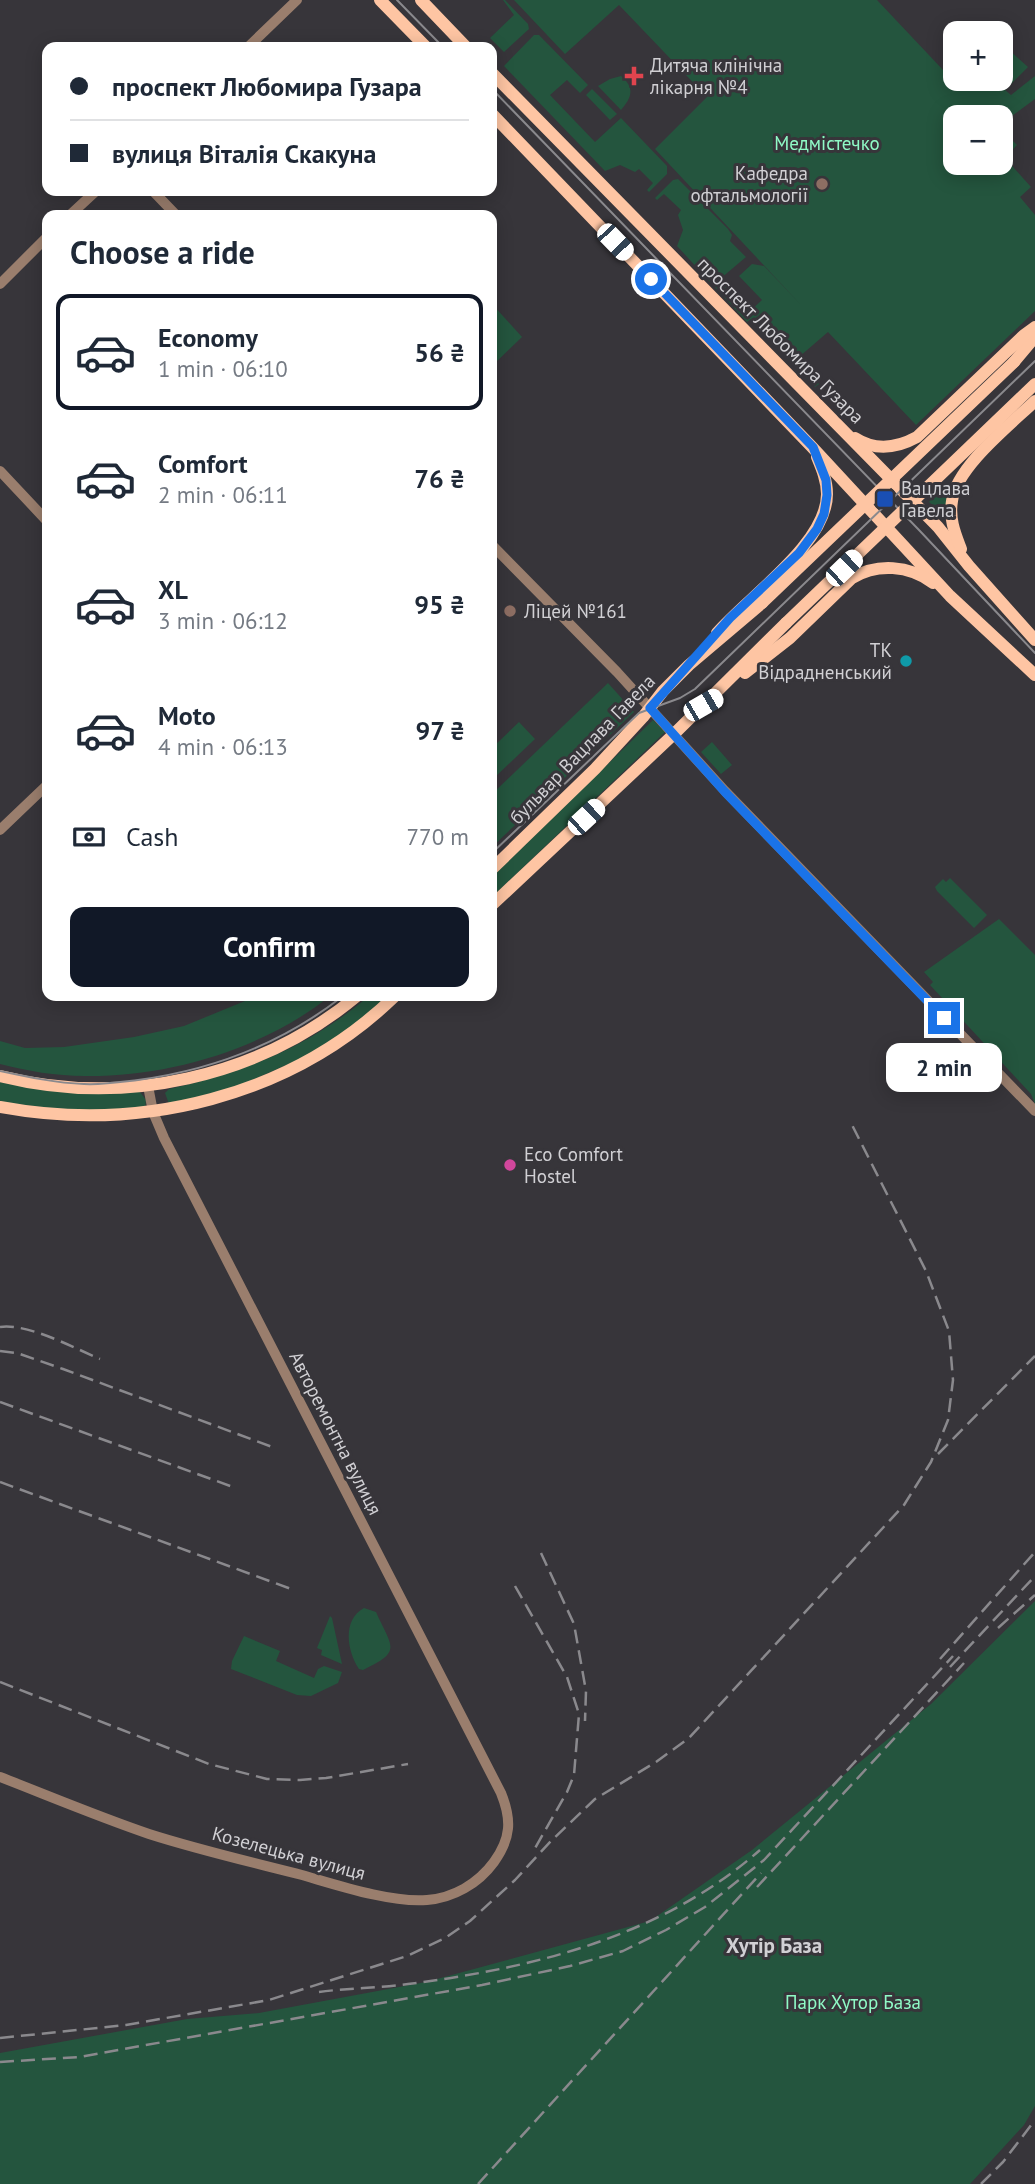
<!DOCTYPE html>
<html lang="en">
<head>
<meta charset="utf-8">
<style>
  body { margin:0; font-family:"PT Sans",sans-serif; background:#f6f6f7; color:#1f2937; height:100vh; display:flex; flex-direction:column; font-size:26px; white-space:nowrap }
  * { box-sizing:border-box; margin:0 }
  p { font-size:23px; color:#747a83 }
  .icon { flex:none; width:38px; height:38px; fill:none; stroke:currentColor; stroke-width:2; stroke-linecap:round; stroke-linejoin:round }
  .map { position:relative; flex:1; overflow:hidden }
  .panel { position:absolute; left:42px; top:210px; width:455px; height:791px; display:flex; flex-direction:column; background:#fff; border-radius:14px; box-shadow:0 4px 18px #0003 }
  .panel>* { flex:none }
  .hud { position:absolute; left:42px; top:42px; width:455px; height:154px; border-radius:14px; box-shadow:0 4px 18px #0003; display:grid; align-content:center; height:154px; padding:0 28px; background:#fff }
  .controls { position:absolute; left:943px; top:21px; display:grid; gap:14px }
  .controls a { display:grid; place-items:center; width:70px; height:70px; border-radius:14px; background:#fff; box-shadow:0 4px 18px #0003; font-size:35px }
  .end { position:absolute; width:32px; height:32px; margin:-16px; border:9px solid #1a73e8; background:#fff; box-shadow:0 0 0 4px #fff }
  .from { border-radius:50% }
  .bubble { position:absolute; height:49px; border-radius:14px; background:#fff; box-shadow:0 4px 18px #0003; font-size:23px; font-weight:800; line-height:49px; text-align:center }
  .car { position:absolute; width:21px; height:42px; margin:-21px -10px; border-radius:9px; box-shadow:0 0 5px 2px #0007; background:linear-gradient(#fff 24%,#345 0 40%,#fff 0 76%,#345 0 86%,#fff 0) }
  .hud b { display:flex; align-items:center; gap:24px; height:66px; font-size:26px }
  .hud b+b { border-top:2px solid #e0e1e3 }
  .hud i { width:18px; height:18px; background:#1f2937 }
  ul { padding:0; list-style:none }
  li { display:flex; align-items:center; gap:21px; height:116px; margin:0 14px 10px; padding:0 14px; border:4px solid transparent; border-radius:14px }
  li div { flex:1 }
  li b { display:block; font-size:26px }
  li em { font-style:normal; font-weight:800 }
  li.current { border-color:#111827 }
  li>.icon { width:63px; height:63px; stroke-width:1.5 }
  h2 { padding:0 28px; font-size:32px; line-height:84px }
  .pay { display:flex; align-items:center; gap:18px; height:77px; padding:0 28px; font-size:26px }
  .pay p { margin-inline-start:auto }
  .button { display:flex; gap:14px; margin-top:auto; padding:14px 28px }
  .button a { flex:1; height:80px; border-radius:14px; background:#111827; color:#fff; font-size:28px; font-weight:800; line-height:80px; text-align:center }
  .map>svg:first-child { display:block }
  .green { fill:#24553e }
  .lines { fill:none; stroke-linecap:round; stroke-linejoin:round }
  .minor { stroke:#9a7e6d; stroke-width:10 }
  .major { stroke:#fec5a3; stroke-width:12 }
  .tram { stroke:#8a898d; stroke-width:2 }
  .rail { stroke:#8a898d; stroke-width:2.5; stroke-dasharray:14 7; stroke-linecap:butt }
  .major-bridge { stroke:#fec5a3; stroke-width:12 }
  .route { stroke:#1a73e8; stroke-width:9 }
  .health-dot { fill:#e0444e; stroke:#37353a; stroke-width:2.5 }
  .education-dot { fill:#8d6e63; stroke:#37353a; stroke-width:2.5 }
  .transit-dot { fill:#1a4fb4; stroke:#37353a; stroke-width:2.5 }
  .culture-dot { fill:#0f9aa8; stroke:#37353a; stroke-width:2.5 }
  .hotel-dot { fill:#d1479c; stroke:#37353a; stroke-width:2.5 }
  .labels { text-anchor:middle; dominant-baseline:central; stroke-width:6; stroke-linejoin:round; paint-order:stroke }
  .poi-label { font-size:19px; fill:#d1d0d4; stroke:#37353a; text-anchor:start }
  .park-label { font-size:19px; fill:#8ffac6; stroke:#37353a }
  .street-label { font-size:19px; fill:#d1d0d4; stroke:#37353a }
  .neighbourhood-label { font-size:21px; font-weight:bold; fill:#d1d0d4; stroke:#37353a }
</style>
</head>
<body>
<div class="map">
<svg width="1035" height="2184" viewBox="0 0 1035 2184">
  <rect width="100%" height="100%" fill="#37353a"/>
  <!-- green -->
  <g class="green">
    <polygon points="503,0 505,0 528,24 529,29 504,52 490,38 514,15"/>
    <polygon points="514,0 877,0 944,71 955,72 956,79 1001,79 1001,43 1028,67 1005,90 1011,95 1035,76 1035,99 1001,124 1001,117 956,117 956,163 1001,163 1001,129 1017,145 1005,158 1031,187 1020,197 1035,215 1035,311 916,425 828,332 799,357 797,361 819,384 815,387 751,319 747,322 677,246 683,230 678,215 681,210 664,194 657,200 655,198 673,180 678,179 728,229 732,235 730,241 746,257 720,279 750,311 762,300 739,276 752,264 764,266 802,306 655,149 707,97 619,5 565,54"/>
    <polygon points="534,35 539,35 588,85 580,93 567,80 550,95 595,142 621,118 667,166 667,174 649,192 647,190 653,183 639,169 635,172 620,165 605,171 504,66"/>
    <path d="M 621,76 C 635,88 632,97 621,110 L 598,86 L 610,79 Z"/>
    <polygon points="592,89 617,114 610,120 586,95"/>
    <polygon points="492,304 522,337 492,366"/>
    <polygon points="940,494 948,498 946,517 929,502 932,497"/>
    <polygon points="608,683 634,712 492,847 492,794"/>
    <polygon points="653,720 665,732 492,897 492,877"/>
    <polygon points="519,722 535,739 492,780 492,748"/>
    <polygon points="712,742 732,765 721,774 701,752"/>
    <polygon points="950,878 987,915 974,928 937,891 935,887 943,879 946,882"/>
    <polygon points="999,919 1035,955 1035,1104 1031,1094 930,985 933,982 924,972"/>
    <path d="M 257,996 L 330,996 C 264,1049 169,1077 85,1076 C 56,1076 27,1071 0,1064 L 0,1041 L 25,1048 L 64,1047 L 134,1037 L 184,1026 Z"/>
    <path d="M 369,996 L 389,996 L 347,1031 L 300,1059 L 225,1092 L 169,1104 L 165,1093 L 169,1089 C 247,1071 307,1048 369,996 Z"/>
    <path d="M 0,1082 C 50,1092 89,1094 140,1092 L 146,1100 L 145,1109 L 89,1113 L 0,1102 Z"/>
    <polygon points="1035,1601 1035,2106 1024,2125 970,2184 0,2184 0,2053 187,2019 259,2013 426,1982 650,1921 752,1850 931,1704"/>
    <path d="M 364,1608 L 376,1612 C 392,1648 403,1651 363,1670 L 359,1669 C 347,1651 342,1620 364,1608 Z"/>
    <polygon points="330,1616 332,1618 342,1664 321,1655 322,1650 317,1648"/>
    <polygon points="244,1636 280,1651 276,1661 314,1678 318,1669 324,1666 342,1672 338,1683 311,1696 297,1695 231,1669 232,1661"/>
  </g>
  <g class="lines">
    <!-- minor -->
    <g class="minor">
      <polyline points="248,47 297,0"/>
      <polyline points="153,191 176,215"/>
      <polyline points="70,215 96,191"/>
      <polyline points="0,284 47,237"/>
      <polyline points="0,471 47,521"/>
      <polyline points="492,545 617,672 725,791 1035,1111"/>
      <polyline points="0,830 47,785"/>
      <path d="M 0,1777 C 49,1796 99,1817 149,1834 C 199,1850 251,1862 302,1875 C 337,1885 391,1903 427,1900 C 453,1898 478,1884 494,1862 C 511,1838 512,1820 501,1793 L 164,1138 L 153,1112 L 148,1086"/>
    </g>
    <!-- major -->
    <g class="major">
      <polyline points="380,0 426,47"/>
      <polyline points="421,0 466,47"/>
      <polyline points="492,73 938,527 969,566 1035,640"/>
      <polyline points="492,114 812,447 950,596 1035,675"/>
      <polyline points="1014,362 1035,337"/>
      <path d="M 855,438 C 875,451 897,448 917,437 L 1024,335 L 1035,327"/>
      <path d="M 961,549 C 955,533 949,519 952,501 C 956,467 1011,424 1035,401"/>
      <path d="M 717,633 C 749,596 827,544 827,494 C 827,481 822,469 817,457"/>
      <path d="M 745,673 L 790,638 L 852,578 C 877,563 909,565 933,583"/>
      <polyline points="492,869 595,769 643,717 663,691 689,665 762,603"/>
      <polyline points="492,905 674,734 786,623"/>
      <path d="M 0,1076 C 124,1107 258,1078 357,996"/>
      <path d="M 0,1107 C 141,1133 291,1097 395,996"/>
    </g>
    <!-- tram -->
    <g class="tram">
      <polyline points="397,0 443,47"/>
      <polyline points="492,89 919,530 1035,653"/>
      <polyline points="492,853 639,713 680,698 695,689 1035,361"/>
      <path d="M 0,1071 C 28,1077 56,1083 84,1084 C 102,1085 121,1082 138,1080 C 212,1070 283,1043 343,996"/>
    </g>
    <!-- rail -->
    <g class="rail">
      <path d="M 0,1327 C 28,1323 74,1348 100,1359"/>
      <polyline points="0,1351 17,1353 63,1369 275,1448"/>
      <polyline points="0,1402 233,1487"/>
      <polyline points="938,1454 1035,1356"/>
      <polyline points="0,1482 294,1590"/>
      <polyline points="541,1553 574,1624 586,1691 585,1721"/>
      <polyline points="515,1586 567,1677 579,1714 574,1775 567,1792 534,1850"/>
      <polyline points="998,1628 1035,1595"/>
      <polyline points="940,1659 1035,1552"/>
      <polyline points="950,1667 1035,1576"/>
      <polyline points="0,1682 209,1764 267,1779 300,1780 326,1778 408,1764"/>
      <polyline points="757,1887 964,1663"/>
      <path d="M 319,1992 C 348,1988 379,1988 408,1984 C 535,1968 662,1936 760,1850"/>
      <polyline points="0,2038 126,2025 269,2000 407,1956 445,1938 470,1921 515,1880 551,1841 595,1799 656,1762 689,1738 904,1505 931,1462 948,1420 953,1380 949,1331 926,1271 850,1121"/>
      <polyline points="0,2062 79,2057 482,1985 570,1966 623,1951 666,1930 705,1907 764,1860 953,1656"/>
      <polyline points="478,2184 761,1873"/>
      <polyline points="981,2184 1003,2162 1035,2120"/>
    </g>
    <!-- major-bridge -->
    <g class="major-bridge">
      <polyline points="762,603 1014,362"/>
      <polyline points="786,623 1035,384"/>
    </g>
  </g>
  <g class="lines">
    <!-- route -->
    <polyline class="route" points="651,279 813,447 826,480 827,495 824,514 817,529 799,553 730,618 650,708 725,792 944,1018"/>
  </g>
  <!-- markers -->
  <path class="health-dot" d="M630.5 65.5h7v7h7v7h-7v7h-7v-7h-7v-7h7z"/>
  <g class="education-dot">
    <circle cx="822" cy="184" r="7"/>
    <circle cx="510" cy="611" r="7"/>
  </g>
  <rect class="transit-dot" x="876" y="490" width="18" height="18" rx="3.5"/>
  <circle class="culture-dot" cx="906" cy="661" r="7"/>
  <circle class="hotel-dot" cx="510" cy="1165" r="7"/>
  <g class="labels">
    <!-- poi labels -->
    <g class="poi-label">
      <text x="650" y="65">Дитяча клінічна<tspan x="650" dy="22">лікарня №4</tspan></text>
      <text x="808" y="173" text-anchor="end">Кафедра<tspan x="808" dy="22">офтальмології</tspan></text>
      <text x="901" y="488">Вацлава<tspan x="901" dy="22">Гавела</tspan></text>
      <text x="524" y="611">Ліцей №161</text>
      <text x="892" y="650" text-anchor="end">ТК<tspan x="892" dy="22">Відрадненський</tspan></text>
      <text x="524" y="1154">Eco Comfort<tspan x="524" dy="22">Hostel</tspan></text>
    </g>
    <!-- park labels -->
    <g class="park-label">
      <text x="827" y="143">Медмістечко</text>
      <text x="853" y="2002">Парк Хутор База</text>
    </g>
    <!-- street labels -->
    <g class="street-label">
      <text transform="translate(781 340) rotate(45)">проспект Любомира Гузара</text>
      <text transform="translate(582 749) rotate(-46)">бульвар Вацлава Гавела</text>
      <text transform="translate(336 1433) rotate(63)">Авторемонтна вулиця</text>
      <text transform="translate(289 1853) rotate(15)">Козелецька вулиця</text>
    </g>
    <!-- neighbourhood labels -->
    <g class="neighbourhood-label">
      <text x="774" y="1945">Хутір База</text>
    </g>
  </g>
</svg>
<div class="controls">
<a>+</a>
<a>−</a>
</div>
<i class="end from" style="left:651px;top:279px"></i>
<i class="end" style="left:944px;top:1018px"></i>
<div class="bubble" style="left:886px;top:1043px;width:116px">2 min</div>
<i class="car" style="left:615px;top:242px;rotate:136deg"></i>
<i class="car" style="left:844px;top:568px;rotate:46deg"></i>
<i class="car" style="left:703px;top:705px;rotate:60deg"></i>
<i class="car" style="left:586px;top:817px;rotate:47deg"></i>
<div class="hud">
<b><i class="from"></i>проспект Любомира Гузара</b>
<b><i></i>вулиця Віталія Скакуна</b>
</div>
<section class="panel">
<h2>Choose a ride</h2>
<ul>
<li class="current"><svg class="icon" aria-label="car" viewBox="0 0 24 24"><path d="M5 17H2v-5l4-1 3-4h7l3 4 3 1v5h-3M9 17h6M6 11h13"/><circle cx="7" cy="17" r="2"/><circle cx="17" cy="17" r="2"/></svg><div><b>Economy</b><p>1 min · 06:10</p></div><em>56 ₴</em></li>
<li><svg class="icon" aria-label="car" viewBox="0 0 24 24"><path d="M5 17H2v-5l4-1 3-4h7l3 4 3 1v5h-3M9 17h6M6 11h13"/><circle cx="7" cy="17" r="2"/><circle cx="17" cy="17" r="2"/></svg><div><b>Comfort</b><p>2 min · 06:11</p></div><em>76 ₴</em></li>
<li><svg class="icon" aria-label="car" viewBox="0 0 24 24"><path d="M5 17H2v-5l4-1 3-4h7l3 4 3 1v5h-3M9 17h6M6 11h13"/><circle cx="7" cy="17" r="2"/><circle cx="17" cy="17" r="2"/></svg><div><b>XL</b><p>3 min · 06:12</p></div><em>95 ₴</em></li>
<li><svg class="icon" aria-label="car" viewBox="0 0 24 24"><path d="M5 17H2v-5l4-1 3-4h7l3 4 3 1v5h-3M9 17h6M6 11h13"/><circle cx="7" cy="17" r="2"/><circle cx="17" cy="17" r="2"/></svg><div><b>Moto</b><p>4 min · 06:13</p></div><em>97 ₴</em></li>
</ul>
<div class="pay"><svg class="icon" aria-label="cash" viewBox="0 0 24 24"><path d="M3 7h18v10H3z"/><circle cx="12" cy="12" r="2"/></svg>Cash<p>770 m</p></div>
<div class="button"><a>Confirm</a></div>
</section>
</div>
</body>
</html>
